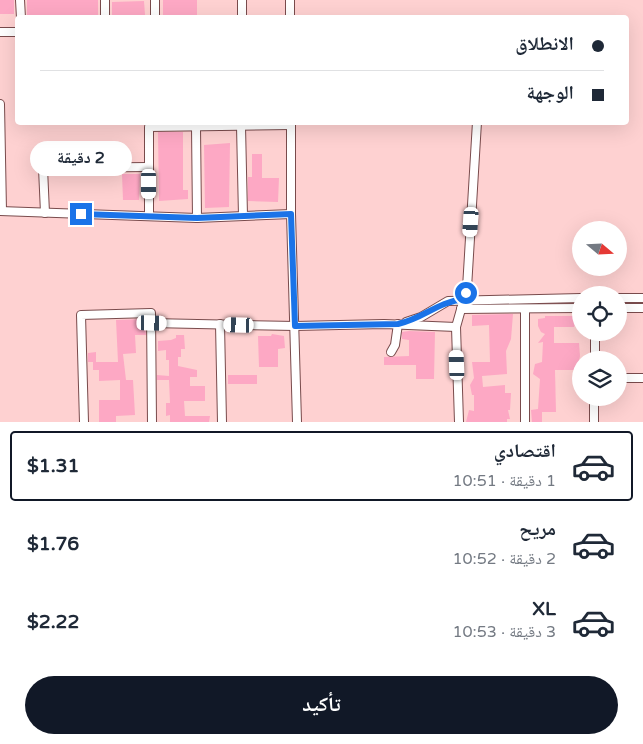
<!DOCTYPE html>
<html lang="ar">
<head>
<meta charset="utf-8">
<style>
  body { margin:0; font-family:"Varela Round","Noto Naskh Arabic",sans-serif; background:#f2f2f3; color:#1f2937; direction:rtl; height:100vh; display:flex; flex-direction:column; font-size:19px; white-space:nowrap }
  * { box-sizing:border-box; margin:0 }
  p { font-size:16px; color:#747a83 }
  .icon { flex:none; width:28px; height:28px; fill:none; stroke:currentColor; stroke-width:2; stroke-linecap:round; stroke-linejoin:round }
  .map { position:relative; height:422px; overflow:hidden; direction:ltr }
  .panel { display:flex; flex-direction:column; background:#fff; flex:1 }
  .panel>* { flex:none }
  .hud { position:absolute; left:15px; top:15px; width:614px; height:110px; border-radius:5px; box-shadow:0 5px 20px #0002; direction:rtl; display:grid; align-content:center; height:110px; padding:0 25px; background:#fff }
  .needle { width:32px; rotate:109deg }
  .controls { position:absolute; left:572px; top:221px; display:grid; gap:10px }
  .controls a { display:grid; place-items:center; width:55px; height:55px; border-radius:50%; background:#fff; box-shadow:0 5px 20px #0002; font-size:25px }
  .end { position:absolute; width:22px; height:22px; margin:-11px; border:6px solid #1a73e8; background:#fff; box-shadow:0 0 0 2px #fff }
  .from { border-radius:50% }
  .bubble { position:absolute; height:35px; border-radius:18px; background:#fff; box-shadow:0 5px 20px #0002; font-size:16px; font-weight:700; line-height:35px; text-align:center; direction:rtl }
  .car { position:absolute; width:15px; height:30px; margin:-15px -8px; border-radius:6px; box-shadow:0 0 4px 1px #0007; background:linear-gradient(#fff 24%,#345 0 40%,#fff 0 76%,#345 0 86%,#fff 0) }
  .hud b { display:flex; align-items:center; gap:18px; height:48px; font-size:19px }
  .hud b+b { border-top:1px solid #e0e1e3 }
  .hud i { width:12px; height:12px; background:#1f2937 }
  ul { padding:9px 0 0; list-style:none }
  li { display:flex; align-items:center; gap:15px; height:70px; margin:0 10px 8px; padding:0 15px; border:2px solid transparent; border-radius:5px }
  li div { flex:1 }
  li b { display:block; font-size:19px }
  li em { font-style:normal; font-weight:700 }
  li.on { border-color:#111827 }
  li>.icon { width:45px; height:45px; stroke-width:1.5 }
  .action { display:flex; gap:10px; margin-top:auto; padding:10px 25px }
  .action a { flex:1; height:58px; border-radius:30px; background:#111827; color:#fff; font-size:20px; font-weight:700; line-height:58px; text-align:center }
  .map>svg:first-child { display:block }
  .building { fill:#fda8c4 }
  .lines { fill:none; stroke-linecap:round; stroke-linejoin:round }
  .minor-casing { stroke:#794b4c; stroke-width:10 }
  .minor { stroke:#fff; stroke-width:8 }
  .route { stroke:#1a73e8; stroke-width:6 }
</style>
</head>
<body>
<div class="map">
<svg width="643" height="422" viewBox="0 0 643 422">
  <rect width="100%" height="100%" fill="#fed1d1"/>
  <!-- building -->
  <g class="building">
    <rect x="0" y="0" width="14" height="14"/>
    <polygon points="27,0 98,0 98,16 27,17"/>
    <rect x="163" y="0" width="34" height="18"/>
    <polygon points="144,1 145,15 112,15 112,2"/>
    <polygon points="158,132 183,132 183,190 188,190 188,199 159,201"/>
    <polygon points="230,143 229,207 205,208 204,145"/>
    <polygon points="252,154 262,154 262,178 279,178 278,202 248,201 248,177 252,177"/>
    <polygon points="122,174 140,174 139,200 123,200"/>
    <polygon points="513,314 511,339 506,351 507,374 482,376 483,387 505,385 505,393 511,393 510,410 508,410 510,419 507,419 507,422 466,422 469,410 474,411 474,395 472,395 470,385 474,378 472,362 490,362 489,325 472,326 472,315"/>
    <polygon points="545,316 577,316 574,327 554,327 554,343 579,343 580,356 577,370 555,370 556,412 542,412 542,422 532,422 531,410 538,409 540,379 533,374 535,364 542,362 543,342 538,343 545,334 541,332 538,326 538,319 545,318"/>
    <polygon points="144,319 146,335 135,335 136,353 123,354 126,380 133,380 135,415 116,416 116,422 99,422 99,400 120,400 120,380 99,381 99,370 93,370 93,362 88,362 88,353 96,352 96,362 93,362 118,362 116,320"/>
    <polygon points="409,331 435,332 434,379 416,379 416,365 384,365 384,357 409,356 409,340 402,339 402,332"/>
    <polygon points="272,334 284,336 285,348 278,349 278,367 259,367 258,336 271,336"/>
    <polygon points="176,335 184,335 185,349 181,349 181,357 178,357 178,366 197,370 197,377 190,377 190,386 205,386 205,401 184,401 185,416 210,416 209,422 170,422 170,415 166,416 166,403 170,403 169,380 157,380 157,375 169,376 169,360 166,360 166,350 158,351 158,341 171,340 176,338"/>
    <rect x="228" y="375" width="29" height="9"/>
  </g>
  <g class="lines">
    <!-- minor casing -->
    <g class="minor-casing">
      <g id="minor">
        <polyline points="20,0 21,18"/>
        <polyline points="155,0 155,18"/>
        <polyline points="290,0 290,18"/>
        <polyline points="105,18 105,0"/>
        <polyline points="242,18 242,0"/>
        <polyline points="0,32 18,32"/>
        <polyline points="0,104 2,211"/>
        <polyline points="291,122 291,214 297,422"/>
        <polyline points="241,126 243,216"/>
        <polyline points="196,127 197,218"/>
        <polyline points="0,211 197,218 291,214"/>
        <polyline points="45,213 43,168 149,167"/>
        <polyline points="149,216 149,127 291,125"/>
        <polyline points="619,298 643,298"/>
        <polyline points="619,308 643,308"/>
        <polyline points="461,309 581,308"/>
        <polyline points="406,322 421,317 448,301 581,298"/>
        <polyline points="151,323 295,326 384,324 456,327"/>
        <polyline points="220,324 222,422"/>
        <polyline points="391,352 395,345 398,324"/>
        <polyline points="595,360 595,332"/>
        <polyline points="619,378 643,378"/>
        <polyline points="84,422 81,315 151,313 152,422"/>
        <polyline points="459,422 456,327 467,288 477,122"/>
        <polyline points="525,422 525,309"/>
        <polyline points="594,422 594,398"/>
      </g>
    </g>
    <!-- minor -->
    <use href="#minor" class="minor"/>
  </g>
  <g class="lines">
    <!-- route -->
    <path class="route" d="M 81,214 L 197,218 L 291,214 L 295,326 L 398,324 C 425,318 436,302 465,299 L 466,293"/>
  </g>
</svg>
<div class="controls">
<a><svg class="needle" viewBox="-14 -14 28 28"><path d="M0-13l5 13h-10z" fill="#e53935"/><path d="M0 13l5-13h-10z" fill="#747a83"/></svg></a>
<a><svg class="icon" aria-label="locate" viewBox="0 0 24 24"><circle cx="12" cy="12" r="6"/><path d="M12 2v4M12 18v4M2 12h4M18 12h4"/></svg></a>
<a><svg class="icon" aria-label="layers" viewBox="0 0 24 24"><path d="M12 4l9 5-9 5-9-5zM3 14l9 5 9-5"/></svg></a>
</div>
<i class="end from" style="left:466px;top:293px"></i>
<i class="end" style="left:81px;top:214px"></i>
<div class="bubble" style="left:30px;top:141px;width:102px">2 دقيقة</div>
<i class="car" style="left:149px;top:184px;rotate:180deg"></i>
<i class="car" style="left:471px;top:222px;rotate:184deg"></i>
<i class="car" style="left:152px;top:323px;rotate:91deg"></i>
<i class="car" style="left:239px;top:325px;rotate:272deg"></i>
<i class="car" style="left:457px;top:365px;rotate:358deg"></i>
<div class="hud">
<b><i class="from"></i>الانطلاق</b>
<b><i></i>الوجهة</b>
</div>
</div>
<section class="panel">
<ul>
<li class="on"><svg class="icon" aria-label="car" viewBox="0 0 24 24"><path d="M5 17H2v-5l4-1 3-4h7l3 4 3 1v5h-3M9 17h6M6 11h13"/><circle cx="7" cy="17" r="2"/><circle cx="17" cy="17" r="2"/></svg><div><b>اقتصادي</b><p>1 دقيقة · 10:51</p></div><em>$1.31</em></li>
<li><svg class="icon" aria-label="car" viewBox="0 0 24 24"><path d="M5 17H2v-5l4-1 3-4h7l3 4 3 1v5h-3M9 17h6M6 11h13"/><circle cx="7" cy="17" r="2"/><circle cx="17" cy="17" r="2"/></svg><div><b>مريح</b><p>2 دقيقة · 10:52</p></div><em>$1.76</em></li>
<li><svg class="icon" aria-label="car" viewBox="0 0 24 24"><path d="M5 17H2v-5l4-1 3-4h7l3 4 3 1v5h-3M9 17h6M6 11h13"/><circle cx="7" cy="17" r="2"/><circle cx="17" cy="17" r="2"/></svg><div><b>XL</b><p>3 دقيقة · 10:53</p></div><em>$2.22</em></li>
</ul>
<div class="action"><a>تأكيد</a></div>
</section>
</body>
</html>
